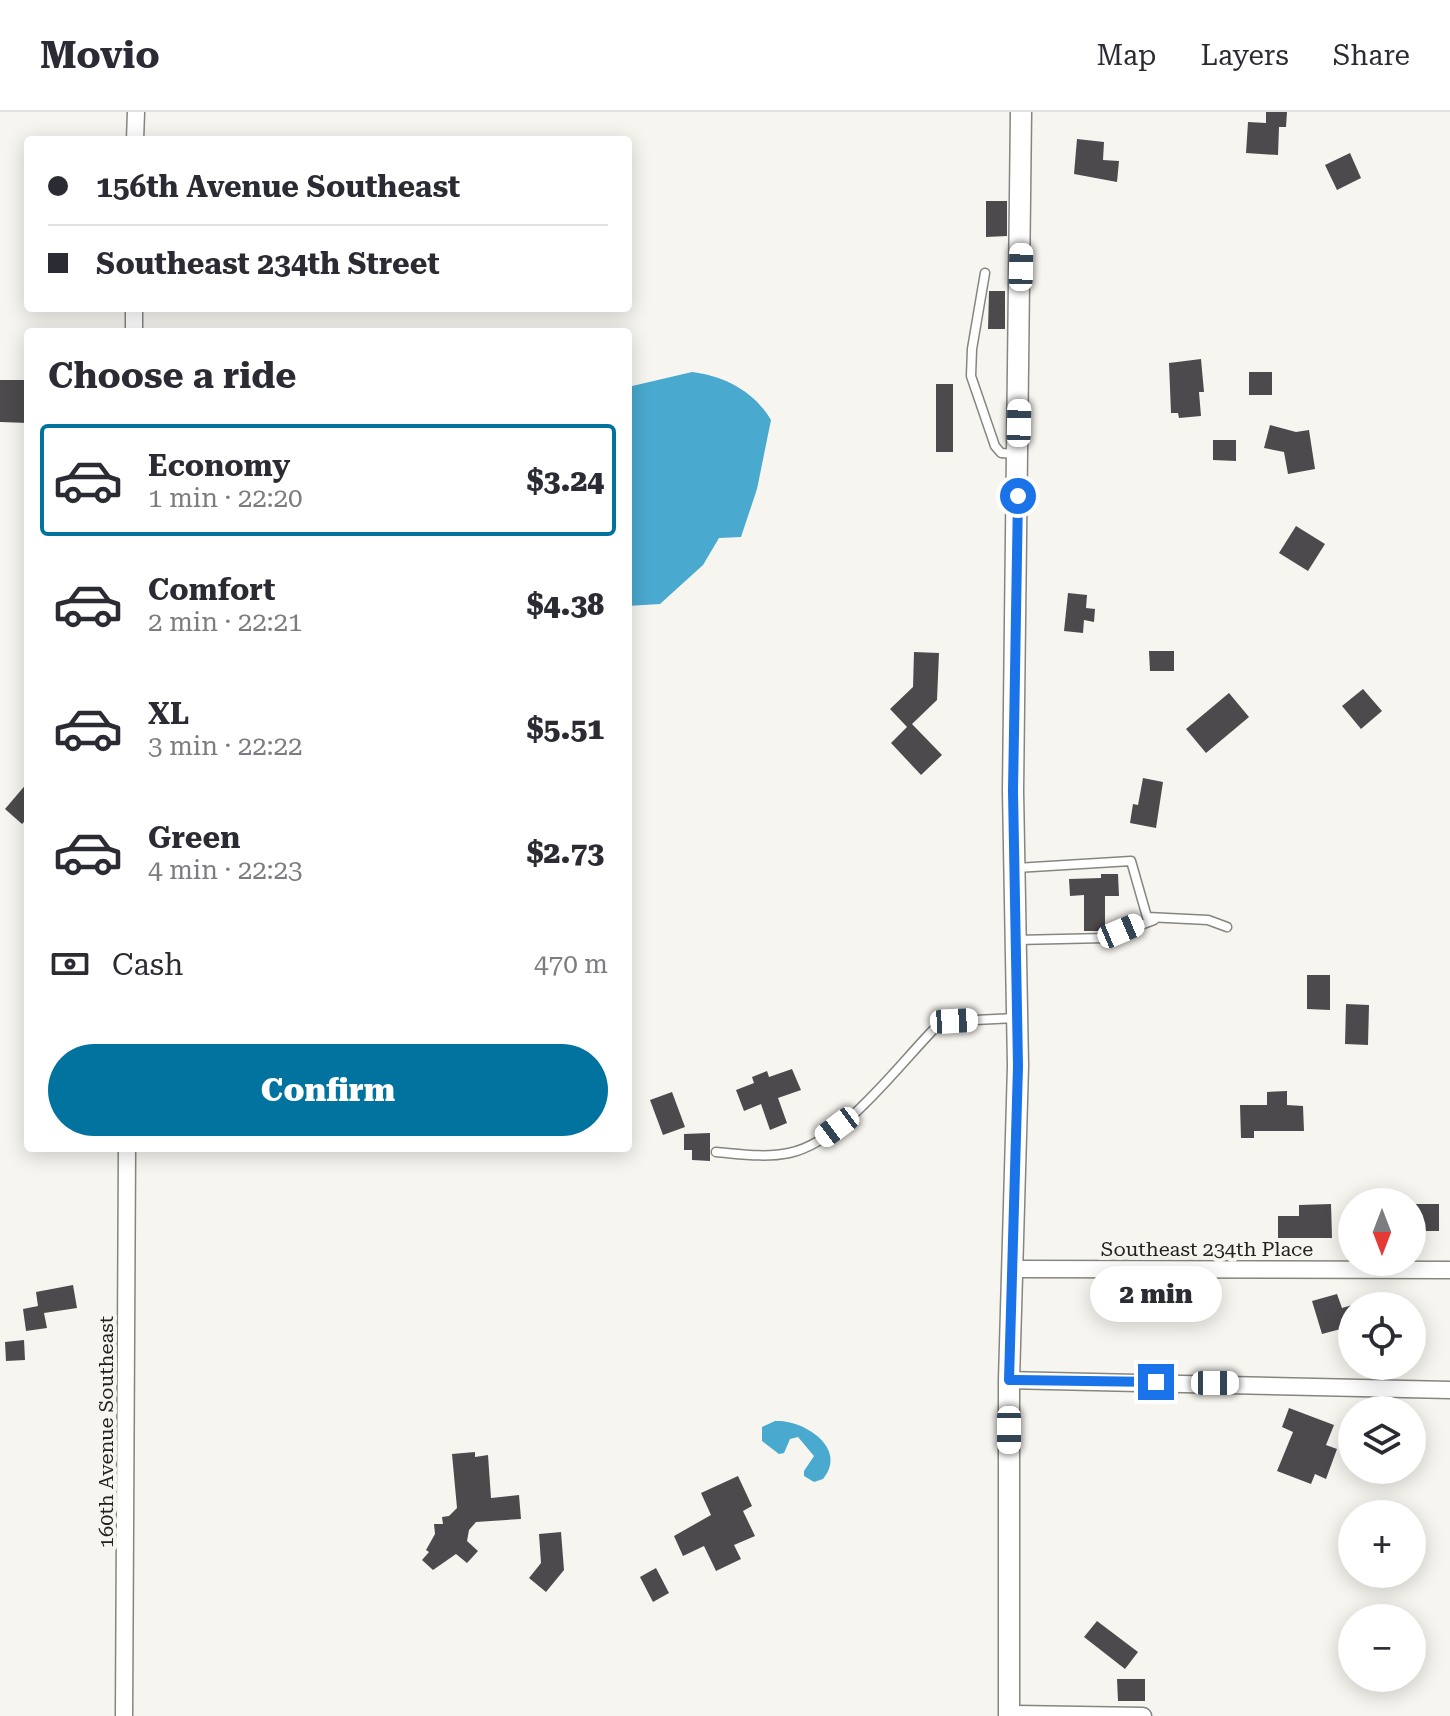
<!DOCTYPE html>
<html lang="en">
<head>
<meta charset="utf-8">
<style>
  body { margin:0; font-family:"Roboto Serif",serif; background:#f2f2f3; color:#2b2b33; height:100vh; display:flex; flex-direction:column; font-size:30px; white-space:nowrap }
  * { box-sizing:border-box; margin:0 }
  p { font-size:26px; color:#7c7c81 }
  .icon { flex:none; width:44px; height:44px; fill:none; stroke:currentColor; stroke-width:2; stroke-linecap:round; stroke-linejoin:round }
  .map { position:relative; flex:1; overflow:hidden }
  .details { position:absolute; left:24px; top:216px; width:608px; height:824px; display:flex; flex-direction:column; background:#fff; border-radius:8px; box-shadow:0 4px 20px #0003 }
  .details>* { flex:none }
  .banner { position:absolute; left:24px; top:24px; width:608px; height:176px; border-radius:8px; box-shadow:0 4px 20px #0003; display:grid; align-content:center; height:176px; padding:0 24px; background:#fff }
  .needle { width:52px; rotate:180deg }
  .buttons { position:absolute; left:1338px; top:1076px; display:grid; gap:16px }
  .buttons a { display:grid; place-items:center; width:88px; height:88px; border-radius:50%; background:#fff; box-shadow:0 4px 20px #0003; font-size:40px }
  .end { position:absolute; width:36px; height:36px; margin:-18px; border:10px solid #1a73e8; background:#fff; box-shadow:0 0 0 4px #fff }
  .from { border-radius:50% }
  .bubble { position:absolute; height:56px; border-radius:28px; background:#fff; box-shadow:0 4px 20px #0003; font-size:26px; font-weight:800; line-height:56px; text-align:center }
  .car { position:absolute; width:24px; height:48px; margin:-24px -12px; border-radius:10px; box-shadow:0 0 6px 2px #0007; background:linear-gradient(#fff 24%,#345 0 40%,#fff 0 76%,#345 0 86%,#fff 0) }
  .banner b { display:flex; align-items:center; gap:28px; height:76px; font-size:30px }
  .banner b+b { border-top:2px solid #e1e1e2 }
  .banner i { width:20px; height:20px; background:#2b2b33 }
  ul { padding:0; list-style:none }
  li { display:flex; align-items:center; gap:24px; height:112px; margin:0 16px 12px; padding:0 8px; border:4px solid transparent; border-radius:8px }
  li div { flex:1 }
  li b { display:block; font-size:30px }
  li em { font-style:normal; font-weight:800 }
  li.current { border-color:#02739e }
  li>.icon { width:72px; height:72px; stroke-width:1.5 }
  h2 { padding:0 24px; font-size:36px; line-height:96px }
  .pay { display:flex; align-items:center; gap:20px; height:88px; padding:0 24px; font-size:30px }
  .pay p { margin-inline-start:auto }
  .primary-button { display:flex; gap:16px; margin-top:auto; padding:16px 24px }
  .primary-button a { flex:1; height:92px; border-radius:48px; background:#02739e; color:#fff; font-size:32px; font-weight:800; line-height:92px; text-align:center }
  header { display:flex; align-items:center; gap:48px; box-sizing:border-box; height:112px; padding:0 40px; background:#fff; border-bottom:2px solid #e1e1e2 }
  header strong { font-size:38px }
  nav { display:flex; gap:44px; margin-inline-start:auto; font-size:28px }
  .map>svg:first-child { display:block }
  .water { fill:#49a9ce }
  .building { fill:#4d4a4e }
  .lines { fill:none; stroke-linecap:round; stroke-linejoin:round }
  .service-casing { stroke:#87857f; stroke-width:11 }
  .minor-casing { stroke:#87857f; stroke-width:19 }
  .tertiary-casing { stroke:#87857f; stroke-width:23 }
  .service { stroke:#fff; stroke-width:8 }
  .minor { stroke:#fff; stroke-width:16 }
  .tertiary { stroke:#fff; stroke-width:20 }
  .route { stroke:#1a73e8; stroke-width:10 }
  .labels { text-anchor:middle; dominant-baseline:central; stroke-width:8; stroke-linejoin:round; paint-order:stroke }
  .street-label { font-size:20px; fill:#232220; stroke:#f7f5ef }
</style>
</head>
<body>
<header>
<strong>Movio</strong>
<nav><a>Map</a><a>Layers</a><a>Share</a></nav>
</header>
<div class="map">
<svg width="1450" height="1604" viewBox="0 0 1450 1604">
  <rect width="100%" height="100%" fill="#f7f5ef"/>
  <!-- water -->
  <g class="water">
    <path d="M 692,260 C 724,264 754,279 771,308 L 757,377 L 741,425 L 719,426 L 703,453 L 660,492 L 628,494 L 628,275 Z"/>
    <path d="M 775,1309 C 803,1307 849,1336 823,1367 L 814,1370 L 804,1364 L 804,1359 L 814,1344 L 798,1325 L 790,1327 L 784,1341 L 779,1342 L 762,1329 L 762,1315 Z"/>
  </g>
  <!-- building -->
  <g class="building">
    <polygon points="1266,0 1287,0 1286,15 1279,15 1278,43 1246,41 1248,10 1266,11"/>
    <polygon points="1077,27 1104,30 1103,48 1119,49 1117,70 1074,62"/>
    <polygon points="1350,41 1361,66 1337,78 1325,53"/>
    <polygon points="986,89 1007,89 1007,124 986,125"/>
    <polygon points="989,179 1005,179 1005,217 988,217"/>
    <polygon points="1201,247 1204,280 1199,280 1201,304 1179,306 1178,301 1171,301 1169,251"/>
    <rect x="1249" y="260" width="23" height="23"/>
    <polygon points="0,268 28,268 28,311 0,310"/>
    <rect x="936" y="272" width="17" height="68"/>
    <polygon points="1270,313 1296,320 1309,318 1315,357 1288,362 1284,340 1264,336"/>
    <polygon points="1213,328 1236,328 1236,349 1213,348"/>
    <polygon points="1296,414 1325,432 1308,459 1279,441"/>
    <polygon points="1068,481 1087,483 1086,496 1095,497 1094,510 1084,508 1083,521 1064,519"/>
    <polygon points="1149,539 1174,539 1174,559 1150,559"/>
    <polygon points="914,540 939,541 937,588 912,612 942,643 921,663 891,631 907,615 890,597 913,575"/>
    <polygon points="1363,577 1382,599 1361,617 1342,594"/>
    <polygon points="1229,581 1249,605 1206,641 1186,617"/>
    <polygon points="1143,666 1163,670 1156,716 1130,711 1133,692 1138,693"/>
    <polygon points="28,670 28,706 22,712 5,697"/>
    <polygon points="1101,762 1118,762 1119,784 1105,784 1105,819 1084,819 1084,783 1070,784 1069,767 1101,766"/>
    <polygon points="1307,863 1330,863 1330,898 1307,897"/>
    <polygon points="1346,892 1369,893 1368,933 1345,932"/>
    <polygon points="792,957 801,978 778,986 787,1011 770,1018 761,992 744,999 736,978 754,971 752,965 767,959 769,965"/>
    <polygon points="1287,979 1287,993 1303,994 1304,1019 1254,1019 1254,1026 1241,1026 1240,993 1267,993 1267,980"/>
    <polygon points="672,980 685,1015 663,1023 650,988"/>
    <polygon points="710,1021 710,1049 692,1048 692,1038 684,1038 684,1022"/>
    <polygon points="1331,1092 1332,1126 1278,1126 1278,1104 1299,1104 1299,1093"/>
    <rect x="1412" y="1092" width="27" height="27"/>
    <polygon points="73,1173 77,1196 44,1201 47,1216 26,1219 23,1197 38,1194 36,1180"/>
    <polygon points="1337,1182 1342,1196 1352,1193 1352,1214 1322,1222 1312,1189"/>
    <polygon points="24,1228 25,1248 6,1249 5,1230"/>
    <polygon points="1289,1296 1334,1313 1326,1333 1337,1337 1326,1367 1315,1362 1311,1372 1277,1359 1293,1320 1282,1315"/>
    <polygon points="475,1340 475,1345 488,1343 491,1386 519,1383 521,1407 476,1410 469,1418 467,1429 478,1439 467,1451 456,1442 433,1458 422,1448 429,1440 426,1438 435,1422 434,1412 443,1412 442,1405 449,1404 457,1396 452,1342"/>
    <polygon points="738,1364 752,1394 743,1399 755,1424 734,1433 741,1447 716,1459 704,1434 683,1444 674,1424 711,1403 701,1381"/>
    <polygon points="561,1420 564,1458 546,1480 529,1466 541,1451 539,1422"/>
    <polygon points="656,1456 669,1481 653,1490 640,1465"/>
    <polygon points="1097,1509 1138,1540 1125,1557 1084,1525"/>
    <polygon points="1117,1567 1145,1567 1145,1589 1118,1589"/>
  </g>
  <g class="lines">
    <!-- service casing -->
    <g class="service-casing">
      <g id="service">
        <polyline points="985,161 972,237 971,264 995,334 1001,341 1017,342"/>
        <polyline points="1016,756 1131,749 1147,805 1208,808 1227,815"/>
        <polyline points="1016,828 1106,826 1154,808"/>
        <path d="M 716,1040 C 740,1042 765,1046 789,1041 C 843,1030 899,952 937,914 L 954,909 L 1016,906"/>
      </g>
    </g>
    <!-- minor casing -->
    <g class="minor-casing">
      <g id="minor">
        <polyline points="135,28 136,0"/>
        <polyline points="134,220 134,196"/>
        <polyline points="1012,1157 1450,1158"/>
        <polyline points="1009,1268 1450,1278"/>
        <polyline points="1009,1602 1143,1604"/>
        <polyline points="124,1604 127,1036"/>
      </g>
    </g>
    <!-- tertiary casing -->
    <g class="tertiary-casing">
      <polyline id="tertiary" points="1009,1604 1009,1268 1018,954 1013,679 1021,0"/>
    </g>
    <!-- service -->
    <use href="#service" class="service"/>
    <!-- minor -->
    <use href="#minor" class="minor"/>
    <!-- tertiary -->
    <use href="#tertiary" class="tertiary"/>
  </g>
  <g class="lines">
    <!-- route -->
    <polyline class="route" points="1018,384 1013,679 1018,954 1009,1268 1156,1270"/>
  </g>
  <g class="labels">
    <!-- street labels -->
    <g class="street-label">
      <text x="1207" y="1137">Southeast 234th Place</text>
      <text transform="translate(106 1320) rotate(-90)">160th Avenue Southeast</text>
    </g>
  </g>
</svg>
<div class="buttons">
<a><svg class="needle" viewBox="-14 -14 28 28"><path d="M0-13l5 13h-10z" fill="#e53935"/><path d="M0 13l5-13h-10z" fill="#7c7c81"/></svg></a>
<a><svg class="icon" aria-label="locate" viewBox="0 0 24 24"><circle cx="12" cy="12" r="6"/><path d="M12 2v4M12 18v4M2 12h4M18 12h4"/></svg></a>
<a><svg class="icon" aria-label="layers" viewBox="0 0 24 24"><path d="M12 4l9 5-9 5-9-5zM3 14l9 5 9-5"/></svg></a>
<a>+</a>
<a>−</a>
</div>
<i class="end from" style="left:1018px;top:384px"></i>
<i class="end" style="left:1156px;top:1270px"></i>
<div class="bubble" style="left:1090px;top:1154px;width:132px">2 min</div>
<i class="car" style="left:1021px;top:155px;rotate:1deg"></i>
<i class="car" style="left:1019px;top:311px;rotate:1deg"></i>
<i class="car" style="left:1121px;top:819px;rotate:67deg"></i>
<i class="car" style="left:954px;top:909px;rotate:87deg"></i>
<i class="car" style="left:837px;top:1015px;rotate:233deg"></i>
<i class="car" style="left:1215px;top:1271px;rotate:90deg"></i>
<i class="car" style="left:1009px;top:1318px;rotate:180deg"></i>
<div class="banner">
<b><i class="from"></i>156th Avenue Southeast</b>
<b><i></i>Southeast 234th Street</b>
</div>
<section class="details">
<h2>Choose a ride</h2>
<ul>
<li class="current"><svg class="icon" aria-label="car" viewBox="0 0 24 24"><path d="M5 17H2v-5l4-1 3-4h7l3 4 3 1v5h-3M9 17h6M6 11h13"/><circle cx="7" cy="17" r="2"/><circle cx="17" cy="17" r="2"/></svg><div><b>Economy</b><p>1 min · 22:20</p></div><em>$3.24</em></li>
<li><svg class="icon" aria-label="car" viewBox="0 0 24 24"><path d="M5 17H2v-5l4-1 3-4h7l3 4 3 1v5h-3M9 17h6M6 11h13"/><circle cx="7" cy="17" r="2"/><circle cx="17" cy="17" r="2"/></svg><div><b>Comfort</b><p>2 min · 22:21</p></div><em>$4.38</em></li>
<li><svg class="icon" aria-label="car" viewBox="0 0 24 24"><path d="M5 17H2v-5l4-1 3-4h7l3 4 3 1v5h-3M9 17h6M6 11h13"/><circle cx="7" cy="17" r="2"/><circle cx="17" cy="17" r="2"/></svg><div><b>XL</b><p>3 min · 22:22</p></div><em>$5.51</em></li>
<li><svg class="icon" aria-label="car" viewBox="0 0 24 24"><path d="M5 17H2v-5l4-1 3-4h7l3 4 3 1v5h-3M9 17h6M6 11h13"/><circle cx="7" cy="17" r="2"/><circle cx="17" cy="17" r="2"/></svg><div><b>Green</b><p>4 min · 22:23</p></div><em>$2.73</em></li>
</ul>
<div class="pay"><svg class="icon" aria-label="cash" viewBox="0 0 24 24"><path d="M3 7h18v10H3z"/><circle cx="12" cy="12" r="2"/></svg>Cash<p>470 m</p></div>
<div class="primary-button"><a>Confirm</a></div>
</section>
</div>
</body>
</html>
